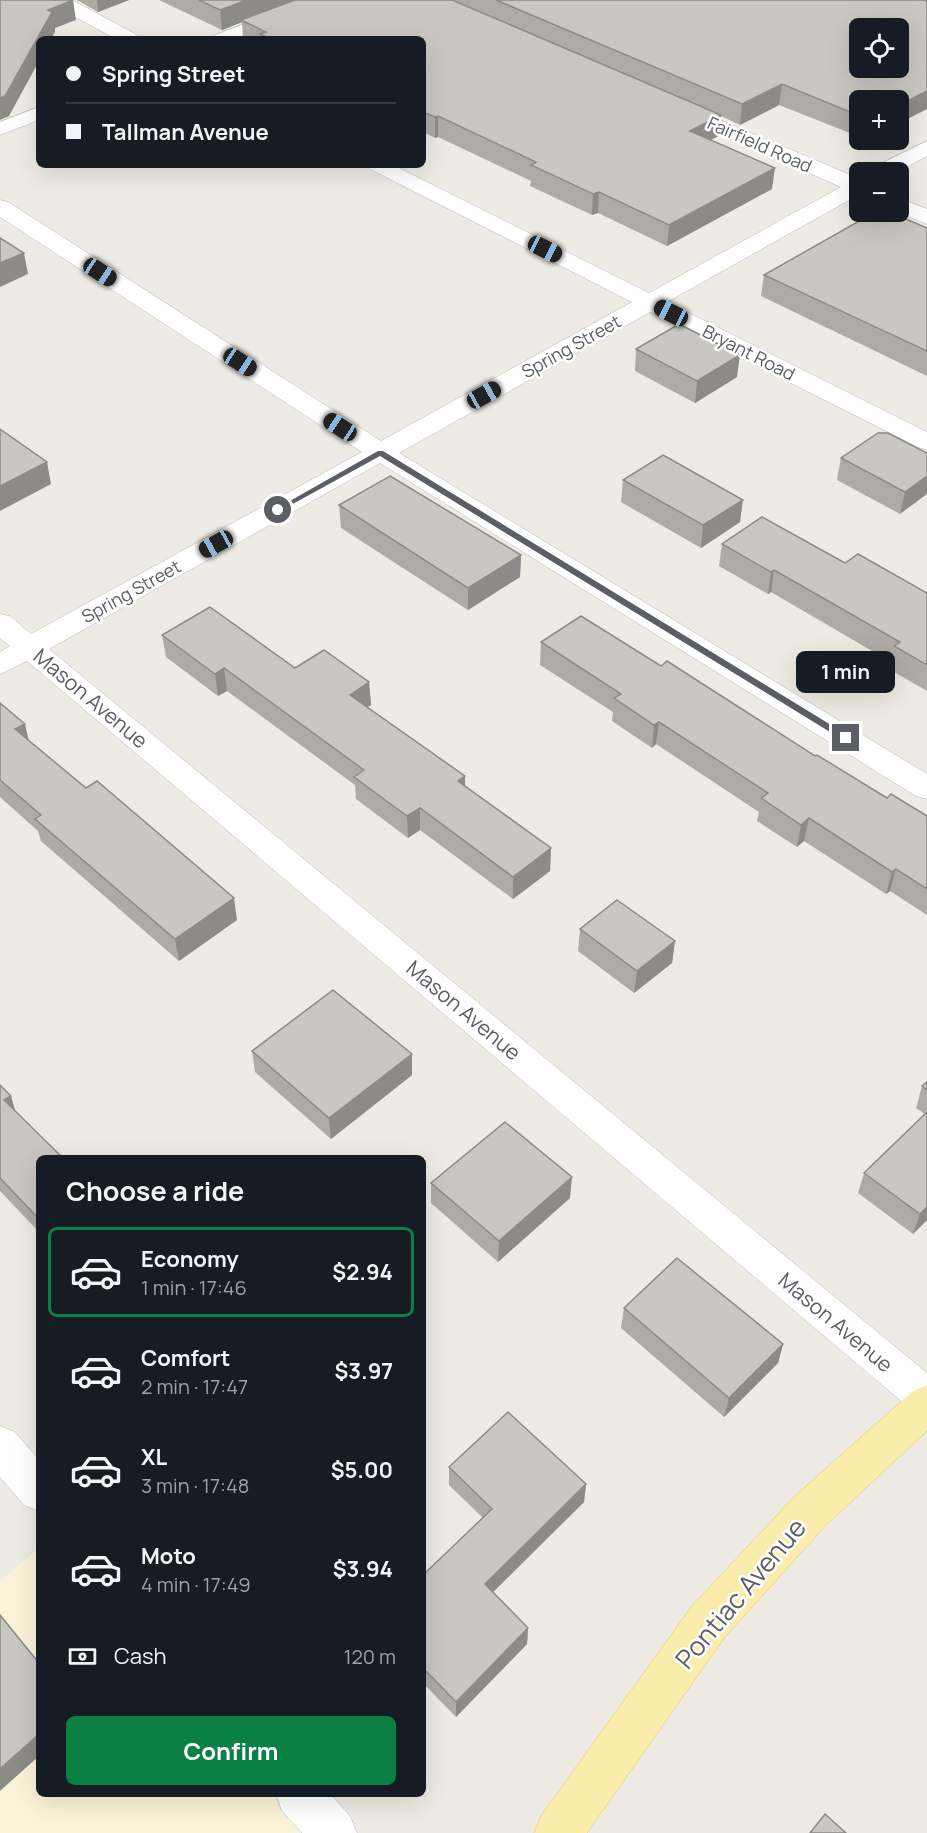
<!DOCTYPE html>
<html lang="en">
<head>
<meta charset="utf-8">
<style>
  body { margin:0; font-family:Manrope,sans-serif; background:#20242c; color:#f1f3f6; height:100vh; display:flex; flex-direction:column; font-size:22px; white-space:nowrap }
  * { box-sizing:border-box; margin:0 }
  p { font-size:20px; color:#9ea1a6 }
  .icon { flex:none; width:33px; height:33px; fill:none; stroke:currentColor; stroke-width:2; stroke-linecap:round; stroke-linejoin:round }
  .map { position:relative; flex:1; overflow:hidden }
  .drawer { position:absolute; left:36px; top:1155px; width:390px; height:642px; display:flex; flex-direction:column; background:#171b24; border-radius:9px; box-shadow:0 6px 24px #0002 }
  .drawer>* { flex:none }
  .guide { position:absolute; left:36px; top:36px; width:390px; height:132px; border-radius:9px; box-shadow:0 6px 24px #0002; display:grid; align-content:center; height:132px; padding:0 30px; background:#171b24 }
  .controls { position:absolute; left:849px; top:18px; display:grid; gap:12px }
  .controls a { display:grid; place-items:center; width:60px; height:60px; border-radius:9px; background:#171b24; box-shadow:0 6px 24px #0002; font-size:30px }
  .end { position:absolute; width:27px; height:27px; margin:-14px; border:8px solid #5b5e63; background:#fff; box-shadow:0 0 0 3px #fff }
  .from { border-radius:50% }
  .bubble { position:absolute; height:42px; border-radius:9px; background:#171b24; box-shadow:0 6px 24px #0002; font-size:20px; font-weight:700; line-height:42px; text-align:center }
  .car { position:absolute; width:18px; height:36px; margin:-18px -9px; border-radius:8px; box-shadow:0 0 4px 2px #0007; background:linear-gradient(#222 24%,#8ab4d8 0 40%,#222 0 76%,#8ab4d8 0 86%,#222 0) }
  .guide b { display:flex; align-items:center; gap:21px; height:57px; font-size:22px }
  .guide b+b { border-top:2px solid #363941 }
  .guide i { width:15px; height:15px; background:#f1f3f6 }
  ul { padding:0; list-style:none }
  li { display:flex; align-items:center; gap:18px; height:90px; margin:0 12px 9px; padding:0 18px; border:3px solid transparent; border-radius:9px }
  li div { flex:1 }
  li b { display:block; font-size:22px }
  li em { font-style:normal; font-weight:700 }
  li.current { border-color:#0b8043 }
  li>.icon { width:54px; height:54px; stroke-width:1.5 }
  h2 { padding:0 30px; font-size:27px; line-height:72px }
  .pay { display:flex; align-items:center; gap:15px; height:66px; padding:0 30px; font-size:22px }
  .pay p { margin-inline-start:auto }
  .action { display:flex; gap:12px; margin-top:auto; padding:12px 30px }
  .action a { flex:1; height:69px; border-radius:9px; background:#0b8043; color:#fff; font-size:24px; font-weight:700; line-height:69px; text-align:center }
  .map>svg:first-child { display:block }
  .commercial { fill:#fbf3d9 }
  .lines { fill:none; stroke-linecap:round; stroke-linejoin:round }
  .minor-casing { stroke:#b5b8bc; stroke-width:1 }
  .major-casing { stroke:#e8c260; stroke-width:1 }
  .minor { fill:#fff; fill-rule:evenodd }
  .major { fill:#faedab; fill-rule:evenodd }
  .wall { fill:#aeaba7 }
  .shaded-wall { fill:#8d8b88 }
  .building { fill:#cac7c2; stroke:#8d8b88; stroke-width:1.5; fill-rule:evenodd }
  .route { fill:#5b5e63 }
  .labels { text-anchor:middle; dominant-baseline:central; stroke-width:5; stroke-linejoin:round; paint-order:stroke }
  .far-street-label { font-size:18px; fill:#5b5e63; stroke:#fff }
  .street-label { font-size:21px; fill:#5b5e63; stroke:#fff }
  .near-street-label { font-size:26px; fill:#5b5e63; stroke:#fff }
</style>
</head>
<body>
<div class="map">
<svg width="927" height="1833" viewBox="0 0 927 1833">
  <rect width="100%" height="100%" fill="#edebe3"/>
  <!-- commercial -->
  <polygon class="commercial" points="39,1548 39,1794 306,1794 341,1833 0,1833 0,1581"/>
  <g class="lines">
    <!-- minor casing -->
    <g class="minor-casing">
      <g id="minor">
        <polygon points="49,0 72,0 137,35 140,39 116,39 51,4"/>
        <polygon points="307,0 333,0 331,4 239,39 212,39 215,35"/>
        <polygon points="680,103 860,179 860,194 667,302 927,432 927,450 918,447 650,312 399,453 927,774 927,799 916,796 380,463 49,649 927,1373 927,1417 913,1411 27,661 0,674 0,652 10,646 0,638 0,614 10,616 31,634 362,452 0,217 0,200 8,202 381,441 632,302 370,169 366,165 393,165 649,293 841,187 673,113 670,109 673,105"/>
        <polygon points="39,107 39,120 0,135 0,122"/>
        <polygon points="927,141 927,156 897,172 871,172 874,167"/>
        <polygon points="898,198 927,209 927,224 897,212"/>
        <polygon points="0,1426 15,1432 39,1460 39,1511 24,1505 0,1477"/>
        <polygon points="276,1794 330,1794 350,1816 357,1833 302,1833 282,1811"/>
      </g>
    </g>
    <!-- major casing -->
    <g class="major-casing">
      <polygon id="major" points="927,1385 927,1431 825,1526 724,1638 587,1833 534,1833 541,1816 692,1606 795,1496 913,1391"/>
    </g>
    <!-- minor -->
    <use href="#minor" class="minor"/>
    <!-- major -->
    <use href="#major" class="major"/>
  </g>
  <!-- wall -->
  <g class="wall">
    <polygon points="77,0 129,0 98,12"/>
    <polygon points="159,0 927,0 927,109 860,100 860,137 779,105 740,125 721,116 718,136 711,140 772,189 667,246 598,213 592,215 530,186 531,181 438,137 435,138 423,132 423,39 243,39 242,22 222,30"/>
    <polygon points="927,228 927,376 761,296 764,275"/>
    <polygon points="636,349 737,377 695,403 635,371"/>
    <polygon points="927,453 900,514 837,480 841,458"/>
    <polygon points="623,480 740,522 701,548 621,502"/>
    <polygon points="339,505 521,555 520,577 468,610 341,528"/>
    <polygon points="722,544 845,563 927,593 927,691 889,669 891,662 771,592 768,594 719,566"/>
    <polygon points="162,635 295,668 369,682 371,705 367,707 465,776 465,786 551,848 550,871 513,899 420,830 408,838 356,799 355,785 227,691 218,696 166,657"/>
    <polygon points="541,642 661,666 887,798 927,816 927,915 890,891 886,894 804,841 797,847 757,821 759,812 656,744 652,748 612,721 613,712 540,665"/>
    <polygon points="0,703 29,741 237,920 179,961 41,841 38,831 0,797"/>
    <polygon points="580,929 675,941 672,963 634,993 578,951"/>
    <polygon points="252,1051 412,1054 412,1075 331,1139 255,1072"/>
    <polygon points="927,1082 927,1220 913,1234 858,1193 864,1173 925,1114 916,1108 922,1086"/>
    <polygon points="0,1085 16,1112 39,1158 39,1232 0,1191"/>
    <polygon points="431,1183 570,1198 498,1262 431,1203"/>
    <polygon points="624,1308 783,1344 778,1363 724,1417 621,1328"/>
    <polygon points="449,1467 586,1484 584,1502 493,1592 528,1628 527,1644 456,1717 423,1683 423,1575 483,1518 449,1485"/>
  </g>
  <!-- shaded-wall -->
  <g class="shaded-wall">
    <polygon points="73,0 76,20 55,28 55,32 51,39 39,39 39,61 9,116 0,120 0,98 48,10"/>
    <polygon points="97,0 129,0 98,12"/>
    <polygon points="247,0 301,0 241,20 242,22 222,30 220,10"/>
    <polygon points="782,84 779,105 740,125 742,104"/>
    <polygon points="927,91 927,109 898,124 898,106"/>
    <polygon points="721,115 718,136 688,152 690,131"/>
    <polygon points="438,116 438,137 435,138 435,117"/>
    <polygon points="775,168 772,189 667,246 669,225"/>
    <polygon points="599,192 598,213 592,215 593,194"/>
    <polygon points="24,253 28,274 0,287 0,263"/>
    <polygon points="740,355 737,377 695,403 697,381"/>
    <polygon points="47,462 51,484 0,511 0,486"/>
    <polygon points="927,476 927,494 900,514 905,492"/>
    <polygon points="743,500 740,522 701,548 703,525"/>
    <polygon points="521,555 520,577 468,610 468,588"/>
    <polygon points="774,570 771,592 768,594 771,572"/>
    <polygon points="224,668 227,691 218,696 215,674"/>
    <polygon points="369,682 371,705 351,717 350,695"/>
    <polygon points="659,722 656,744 652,748 654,725"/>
    <polygon points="25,724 30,746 15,729"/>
    <polygon points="465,776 465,798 458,781"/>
    <polygon points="420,808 420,830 408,838 407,816"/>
    <polygon points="809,818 804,841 797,847 801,825"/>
    <polygon points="551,848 550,871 513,899 513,877"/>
    <polygon points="896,869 890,891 886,894 892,872"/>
    <polygon points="234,898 237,920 179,961 175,939"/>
    <polygon points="675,941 672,963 634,993 637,971"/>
    <polygon points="412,1054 412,1075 331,1139 329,1118"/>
    <polygon points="11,1096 17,1117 4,1100"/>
    <polygon points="572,1177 570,1198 498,1262 499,1241"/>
    <polygon points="927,1207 927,1220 913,1234 920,1214"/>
    <polygon points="783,1344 778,1363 724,1417 729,1398"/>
    <polygon points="586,1484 584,1502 484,1601 485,1584"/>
    <polygon points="528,1628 527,1644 456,1717 456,1702"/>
    <polygon points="39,1734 39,1756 0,1791 0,1769"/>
  </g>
  <!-- building -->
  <g class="building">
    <polygon points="0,0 73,0 48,10 52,12 5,96 0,98"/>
    <polygon points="199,0 247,0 220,10"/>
    <polygon points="295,0 452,0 721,115 690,131 775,168 669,225 599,192 593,194 531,165 536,162 438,116 435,117 423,112 423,39 270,39 260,34 266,32 241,20"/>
    <path d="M 496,0 L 923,0 L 927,1 L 927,91 L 898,106 L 898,100 L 860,100 L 860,116 L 782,84 L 742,104 ZM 860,28 L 898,28 L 898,68 L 860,68 Z"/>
    <polygon points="875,212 890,212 927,228 927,351 764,275"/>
    <polygon points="0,238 24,253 0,263"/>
    <polygon points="679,324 740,355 697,381 636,349"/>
    <polygon points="0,429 47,462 0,486"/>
    <polygon points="878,433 888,433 927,453 927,476 905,492 841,458"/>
    <polygon points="663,455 743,500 703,525 623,480"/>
    <polygon points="390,476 521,555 468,588 339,505"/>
    <polygon points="762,517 845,563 858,554 927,593 927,665 894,646 900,642 774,570 771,572 722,544"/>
    <polygon points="210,607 295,668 324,650 369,682 350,695 465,776 458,781 551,848 513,877 420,808 407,816 354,777 364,770 224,668 215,674 162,635"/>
    <polygon points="581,616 661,666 667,661 815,756 817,755 887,798 891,794 927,816 927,889 896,869 892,872 809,818 801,825 761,798 768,793 659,722 654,725 614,698 621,694 541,642"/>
    <polygon points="0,703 25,724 15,729 86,788 97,781 234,898 175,939 35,819 41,815 0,780"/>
    <polygon points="617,900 675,941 637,971 580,929"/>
    <polygon points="333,990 412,1054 329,1118 252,1051"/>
    <polygon points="927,1082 927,1090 922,1086"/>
    <polygon points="0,1085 11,1096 4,1100 63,1158 39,1158 39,1219 0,1178"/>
    <polygon points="927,1112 927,1207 920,1214 864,1173"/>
    <polygon points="505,1122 572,1177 499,1241 431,1183"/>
    <polygon points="677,1258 783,1344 729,1398 624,1308"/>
    <polygon points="508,1412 586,1484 485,1584 528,1628 456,1702 423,1668 423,1575 492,1509 449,1467"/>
    <polygon points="0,1615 39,1663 39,1734 0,1769"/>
    <polygon points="825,1814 846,1833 810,1833"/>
  </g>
  <!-- route -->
  <polygon class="route" points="378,451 383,451 849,736 849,740 843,740 380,456 280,511 274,510"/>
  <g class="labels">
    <!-- far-street labels -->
    <g class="far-street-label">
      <text transform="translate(760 144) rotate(24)">Fairfield Road</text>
      <text transform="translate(571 346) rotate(-29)">Spring Street</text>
      <text transform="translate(749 352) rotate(27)">Bryant Road</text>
      <text transform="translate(131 591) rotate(-29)">Spring Street</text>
    </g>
    <!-- street labels -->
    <g class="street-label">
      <text transform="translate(91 698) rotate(40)">Mason Avenue</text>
      <text transform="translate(464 1010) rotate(40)">Mason Avenue</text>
      <text transform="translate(836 1322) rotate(40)">Mason Avenue</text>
    </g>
    <!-- near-street labels -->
    <g class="near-street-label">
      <text transform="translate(740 1593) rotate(-50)">Pontiac Avenue</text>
    </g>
  </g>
</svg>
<div class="controls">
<a><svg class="icon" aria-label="locate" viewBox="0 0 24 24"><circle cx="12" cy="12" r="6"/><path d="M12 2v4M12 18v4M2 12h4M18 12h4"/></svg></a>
<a>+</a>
<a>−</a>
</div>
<i class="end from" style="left:278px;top:510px"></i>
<i class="end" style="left:846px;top:738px"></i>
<div class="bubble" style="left:796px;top:651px;width:99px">1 min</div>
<i class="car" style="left:545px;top:249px;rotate:117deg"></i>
<i class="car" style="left:100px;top:272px;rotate:123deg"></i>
<i class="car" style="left:671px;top:313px;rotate:297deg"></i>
<i class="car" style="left:240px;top:362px;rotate:123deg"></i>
<i class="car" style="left:484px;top:395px;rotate:61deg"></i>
<i class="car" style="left:340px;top:427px;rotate:303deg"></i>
<i class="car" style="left:216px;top:544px;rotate:241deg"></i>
<div class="guide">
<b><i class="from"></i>Spring Street</b>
<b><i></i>Tallman Avenue</b>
</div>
<section class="drawer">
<h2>Choose a ride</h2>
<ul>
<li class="current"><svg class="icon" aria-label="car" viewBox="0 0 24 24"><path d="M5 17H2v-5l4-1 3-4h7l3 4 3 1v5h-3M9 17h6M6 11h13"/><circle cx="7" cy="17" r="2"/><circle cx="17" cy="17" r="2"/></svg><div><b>Economy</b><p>1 min · 17:46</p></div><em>$2.94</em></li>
<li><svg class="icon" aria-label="car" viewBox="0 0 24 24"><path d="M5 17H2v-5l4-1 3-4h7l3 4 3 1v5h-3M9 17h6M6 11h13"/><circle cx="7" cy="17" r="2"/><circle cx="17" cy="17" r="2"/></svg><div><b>Comfort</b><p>2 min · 17:47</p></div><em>$3.97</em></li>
<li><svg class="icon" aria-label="car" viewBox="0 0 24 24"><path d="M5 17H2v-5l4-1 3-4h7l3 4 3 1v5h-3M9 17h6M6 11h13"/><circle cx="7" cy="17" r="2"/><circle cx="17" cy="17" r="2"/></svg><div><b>XL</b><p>3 min · 17:48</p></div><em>$5.00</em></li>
<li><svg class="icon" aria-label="car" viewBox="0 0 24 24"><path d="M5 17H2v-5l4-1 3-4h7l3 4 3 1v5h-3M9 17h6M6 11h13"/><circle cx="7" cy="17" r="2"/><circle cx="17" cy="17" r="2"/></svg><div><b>Moto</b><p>4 min · 17:49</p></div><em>$3.94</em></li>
</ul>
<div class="pay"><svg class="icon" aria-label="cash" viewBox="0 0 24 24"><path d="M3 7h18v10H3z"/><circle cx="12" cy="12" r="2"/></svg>Cash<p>120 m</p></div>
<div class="action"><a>Confirm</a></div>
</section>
</div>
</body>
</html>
